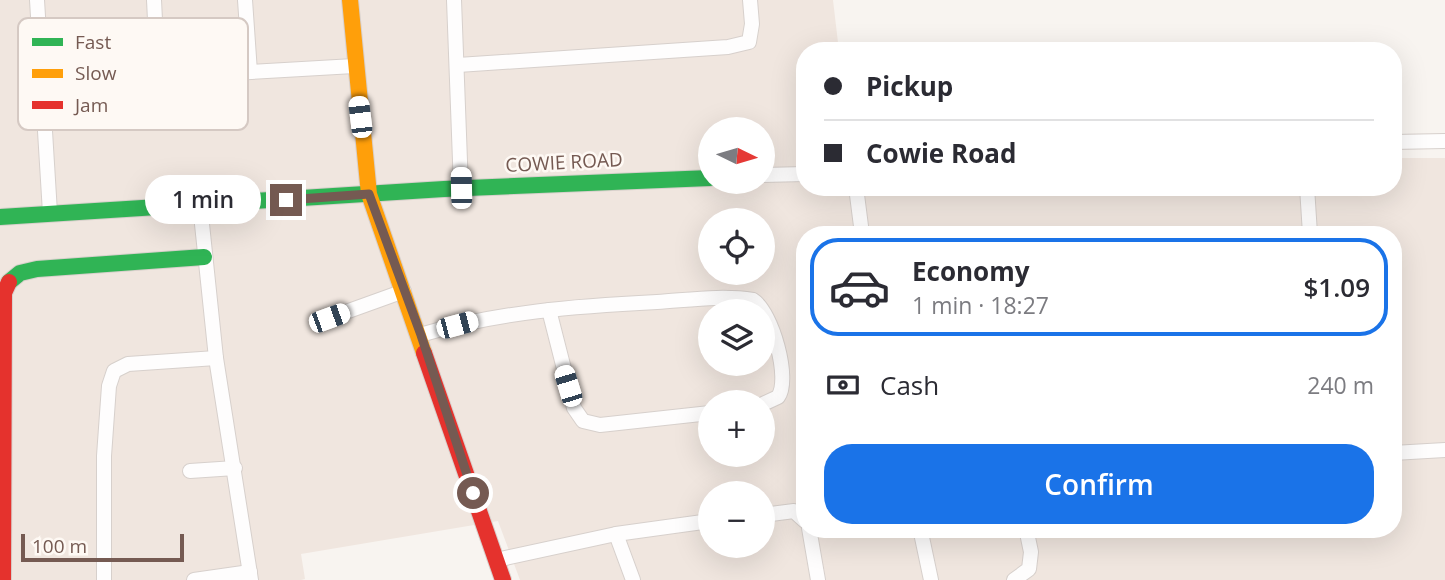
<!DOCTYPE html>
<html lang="en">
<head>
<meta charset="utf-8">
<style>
  body { margin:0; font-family:"Open Sans",sans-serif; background:#f2f2f3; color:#2b2b33; height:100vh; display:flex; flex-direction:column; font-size:26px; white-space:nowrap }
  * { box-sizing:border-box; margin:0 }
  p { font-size:23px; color:#7c7c81 }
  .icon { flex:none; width:38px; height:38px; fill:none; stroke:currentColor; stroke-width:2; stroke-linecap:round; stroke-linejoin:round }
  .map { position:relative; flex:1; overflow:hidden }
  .panel { position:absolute; left:796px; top:226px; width:606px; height:312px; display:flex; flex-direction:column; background:#fff; border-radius:28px; box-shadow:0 7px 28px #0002 }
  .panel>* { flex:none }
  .guide { position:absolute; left:796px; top:42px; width:606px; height:154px; border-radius:28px; box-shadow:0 7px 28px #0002; display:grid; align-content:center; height:154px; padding:0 28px; background:#fff }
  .needle { width:46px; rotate:95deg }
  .controls { position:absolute; left:698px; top:117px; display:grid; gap:14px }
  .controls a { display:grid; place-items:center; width:77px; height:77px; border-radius:50%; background:#fff; box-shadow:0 7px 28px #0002; font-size:35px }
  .scale { position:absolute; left:21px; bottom:18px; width:163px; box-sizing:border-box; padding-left:7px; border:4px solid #755a52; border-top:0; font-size:19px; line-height:24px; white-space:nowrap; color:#755a52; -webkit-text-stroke:5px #fef9f4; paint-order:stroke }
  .end { position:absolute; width:32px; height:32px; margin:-16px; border:9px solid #755a52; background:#fff; box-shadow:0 0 0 4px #fff }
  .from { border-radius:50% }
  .bubble { position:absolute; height:49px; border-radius:24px; background:#fff; box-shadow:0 7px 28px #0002; font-size:23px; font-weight:600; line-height:49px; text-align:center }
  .car { position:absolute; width:21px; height:42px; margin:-21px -10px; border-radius:9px; box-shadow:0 0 5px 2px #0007; background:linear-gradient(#fff 24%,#345 0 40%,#fff 0 76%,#345 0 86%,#fff 0) }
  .guide b { display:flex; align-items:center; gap:24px; height:66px; font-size:26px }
  .guide b+b { border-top:2px solid #e1e1e2 }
  .guide i { width:18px; height:18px; background:#2b2b33 }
  ul { padding:12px 0 0; list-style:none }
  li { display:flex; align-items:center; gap:21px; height:98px; margin:0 14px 10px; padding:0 14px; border:4px solid #e1e1e2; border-radius:28px }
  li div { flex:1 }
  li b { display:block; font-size:26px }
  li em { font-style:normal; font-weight:600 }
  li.active { border-color:#1a73e8 }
  li>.icon { width:63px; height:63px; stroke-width:1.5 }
  .pay { display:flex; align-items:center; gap:18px; height:77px; padding:0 28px; font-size:26px }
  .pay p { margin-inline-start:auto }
  .action { display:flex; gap:14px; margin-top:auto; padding:14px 28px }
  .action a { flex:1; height:80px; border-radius:28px; background:#1a73e8; color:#fff; font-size:28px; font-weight:600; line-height:80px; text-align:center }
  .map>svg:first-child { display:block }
  .residential { fill:#f0e6df; fill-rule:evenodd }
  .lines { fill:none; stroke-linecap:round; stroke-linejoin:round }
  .street-casing { stroke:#d7d0cc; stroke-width:16 }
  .fast-casing { stroke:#d8d0cc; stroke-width:18 }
  .slow-casing { stroke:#d8d0cc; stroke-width:18 }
  .jam-casing { stroke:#d8d0cc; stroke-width:18 }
  .street { stroke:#fefdfd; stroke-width:14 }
  .fast { stroke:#30b455; stroke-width:16 }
  .slow { stroke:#ff9f0a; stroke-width:16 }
  .jam { stroke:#e5322d; stroke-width:16 }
  .route { stroke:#755a52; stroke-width:9 }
  .labels { text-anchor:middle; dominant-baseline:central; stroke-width:5; stroke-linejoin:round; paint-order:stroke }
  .street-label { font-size:19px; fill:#755a52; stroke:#fef9f4 }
  .key { fill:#fef9f4; stroke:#d5c9c3; stroke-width:2 }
  .key-label { font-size:19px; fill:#755a52 }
</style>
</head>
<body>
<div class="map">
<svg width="1445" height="580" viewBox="0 0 1445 580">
  <rect width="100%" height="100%" fill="#f8f4f0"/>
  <!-- residential -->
  <path class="residential" d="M 0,0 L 833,0 L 839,51 L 805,51 L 805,187 L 1393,187 L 1393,158 L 1445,158 L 1445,580 L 520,580 L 498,521 L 301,554 L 305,579 L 301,580 L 0,580 ZM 710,130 L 763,130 L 763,182 L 710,182 ZM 710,220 L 763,220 L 763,273 L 710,273 ZM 805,234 L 1393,234 L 1393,528 L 805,528 ZM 710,312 L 763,312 L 763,364 L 710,364 ZM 710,402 L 763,402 L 763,455 L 710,455 ZM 710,494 L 763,494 L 763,546 L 710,546 Z"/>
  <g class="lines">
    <!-- street casing -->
    <g class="street-casing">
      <g id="street">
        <polyline points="37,0 50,213"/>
        <polyline points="154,0 157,60 166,74 182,76 354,66"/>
        <polyline points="245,0 250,72"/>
        <polyline points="454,0 461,188"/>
        <polyline points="458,65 728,47 749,42 752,24 750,0"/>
        <polyline points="1393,142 1445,141"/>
        <polyline points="763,175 805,174"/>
        <polyline points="856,187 862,234"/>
        <polyline points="1307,187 1310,234"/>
        <polyline points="200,205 216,358 251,580"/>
        <polyline points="549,310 574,408 583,421 600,425 710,413"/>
        <polyline points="329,318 404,291"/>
        <path d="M 420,335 C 498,312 576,306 657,302 C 689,300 722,295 753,300 C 772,312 791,379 778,397 L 763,404"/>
        <polyline points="1393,453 1445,450"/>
        <polyline points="190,471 235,468"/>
        <polyline points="763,515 794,511 805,521"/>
        <polyline points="809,528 818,580"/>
        <polyline points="920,528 931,580"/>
        <polyline points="616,534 633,580"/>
        <polyline points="496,560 616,534 710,521"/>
        <polyline points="104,580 104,456 109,386 114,371 128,364 216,358"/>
        <polyline points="194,580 250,572"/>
        <polyline points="1014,580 1029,569 1031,552 1026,528"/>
      </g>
    </g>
    <!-- fast casing -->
    <g class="fast-casing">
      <g id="fast">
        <polyline points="0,217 444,189 710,178"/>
        <polyline points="9,282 20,273 37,269 204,257"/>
      </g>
    </g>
    <!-- slow casing -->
    <g class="slow-casing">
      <polyline id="slow" points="350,0 369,194 424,353"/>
    </g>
    <!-- jam casing -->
    <g class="jam-casing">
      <g id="jam">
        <polyline points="424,353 503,580"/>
        <polyline points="3,580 4,293 9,282"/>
      </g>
    </g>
    <!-- street -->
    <use href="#street" class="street"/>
    <!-- fast -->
    <use href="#fast" class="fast"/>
    <!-- slow -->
    <use href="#slow" class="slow"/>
    <!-- jam -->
    <use href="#jam" class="jam"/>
  </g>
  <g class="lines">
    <!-- route -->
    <polyline class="route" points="286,200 369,194 421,335 473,493"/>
  </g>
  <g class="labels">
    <!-- street labels -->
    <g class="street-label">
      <text transform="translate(564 162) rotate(-3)">COWIE ROAD</text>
    </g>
  </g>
  <!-- legend -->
  <rect x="18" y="18" width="230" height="112" rx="10" class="key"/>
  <rect x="32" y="38" width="31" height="8" fill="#30b455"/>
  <rect x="32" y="69" width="31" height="9" fill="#ff9f0a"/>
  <rect x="32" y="101" width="31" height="8" fill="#e5322d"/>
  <g class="key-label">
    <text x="75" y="49">Fast</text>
    <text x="75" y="80">Slow</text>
    <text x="75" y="112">Jam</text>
  </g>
</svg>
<div class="controls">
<a><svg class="needle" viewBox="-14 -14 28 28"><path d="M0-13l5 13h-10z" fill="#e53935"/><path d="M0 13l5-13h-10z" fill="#7c7c81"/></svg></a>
<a><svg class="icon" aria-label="locate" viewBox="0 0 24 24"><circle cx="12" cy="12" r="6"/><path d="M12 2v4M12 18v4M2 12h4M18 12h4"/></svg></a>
<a><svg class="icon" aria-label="layers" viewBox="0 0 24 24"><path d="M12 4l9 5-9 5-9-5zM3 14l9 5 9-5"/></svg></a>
<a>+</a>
<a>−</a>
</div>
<div class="scale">100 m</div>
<i class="end from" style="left:473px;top:493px"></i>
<i class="end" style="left:286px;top:200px"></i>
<div class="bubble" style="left:145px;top:175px;width:116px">1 min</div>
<i class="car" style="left:360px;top:117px;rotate:353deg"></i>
<i class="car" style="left:461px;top:188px;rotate:359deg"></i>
<i class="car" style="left:329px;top:318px;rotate:70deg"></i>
<i class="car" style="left:457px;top:325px;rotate:75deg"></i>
<i class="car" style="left:568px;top:386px;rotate:343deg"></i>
<div class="guide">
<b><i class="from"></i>Pickup</b>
<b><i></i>Cowie Road</b>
</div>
<section class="panel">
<ul>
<li class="active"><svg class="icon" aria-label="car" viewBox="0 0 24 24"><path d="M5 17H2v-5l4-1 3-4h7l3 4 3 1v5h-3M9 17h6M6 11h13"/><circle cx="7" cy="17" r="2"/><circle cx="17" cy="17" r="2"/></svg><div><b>Economy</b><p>1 min · 18:27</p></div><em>$1.09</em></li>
</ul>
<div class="pay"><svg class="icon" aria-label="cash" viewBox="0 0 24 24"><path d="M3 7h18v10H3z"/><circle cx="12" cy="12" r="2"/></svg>Cash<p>240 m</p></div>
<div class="action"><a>Confirm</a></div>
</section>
</div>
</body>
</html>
